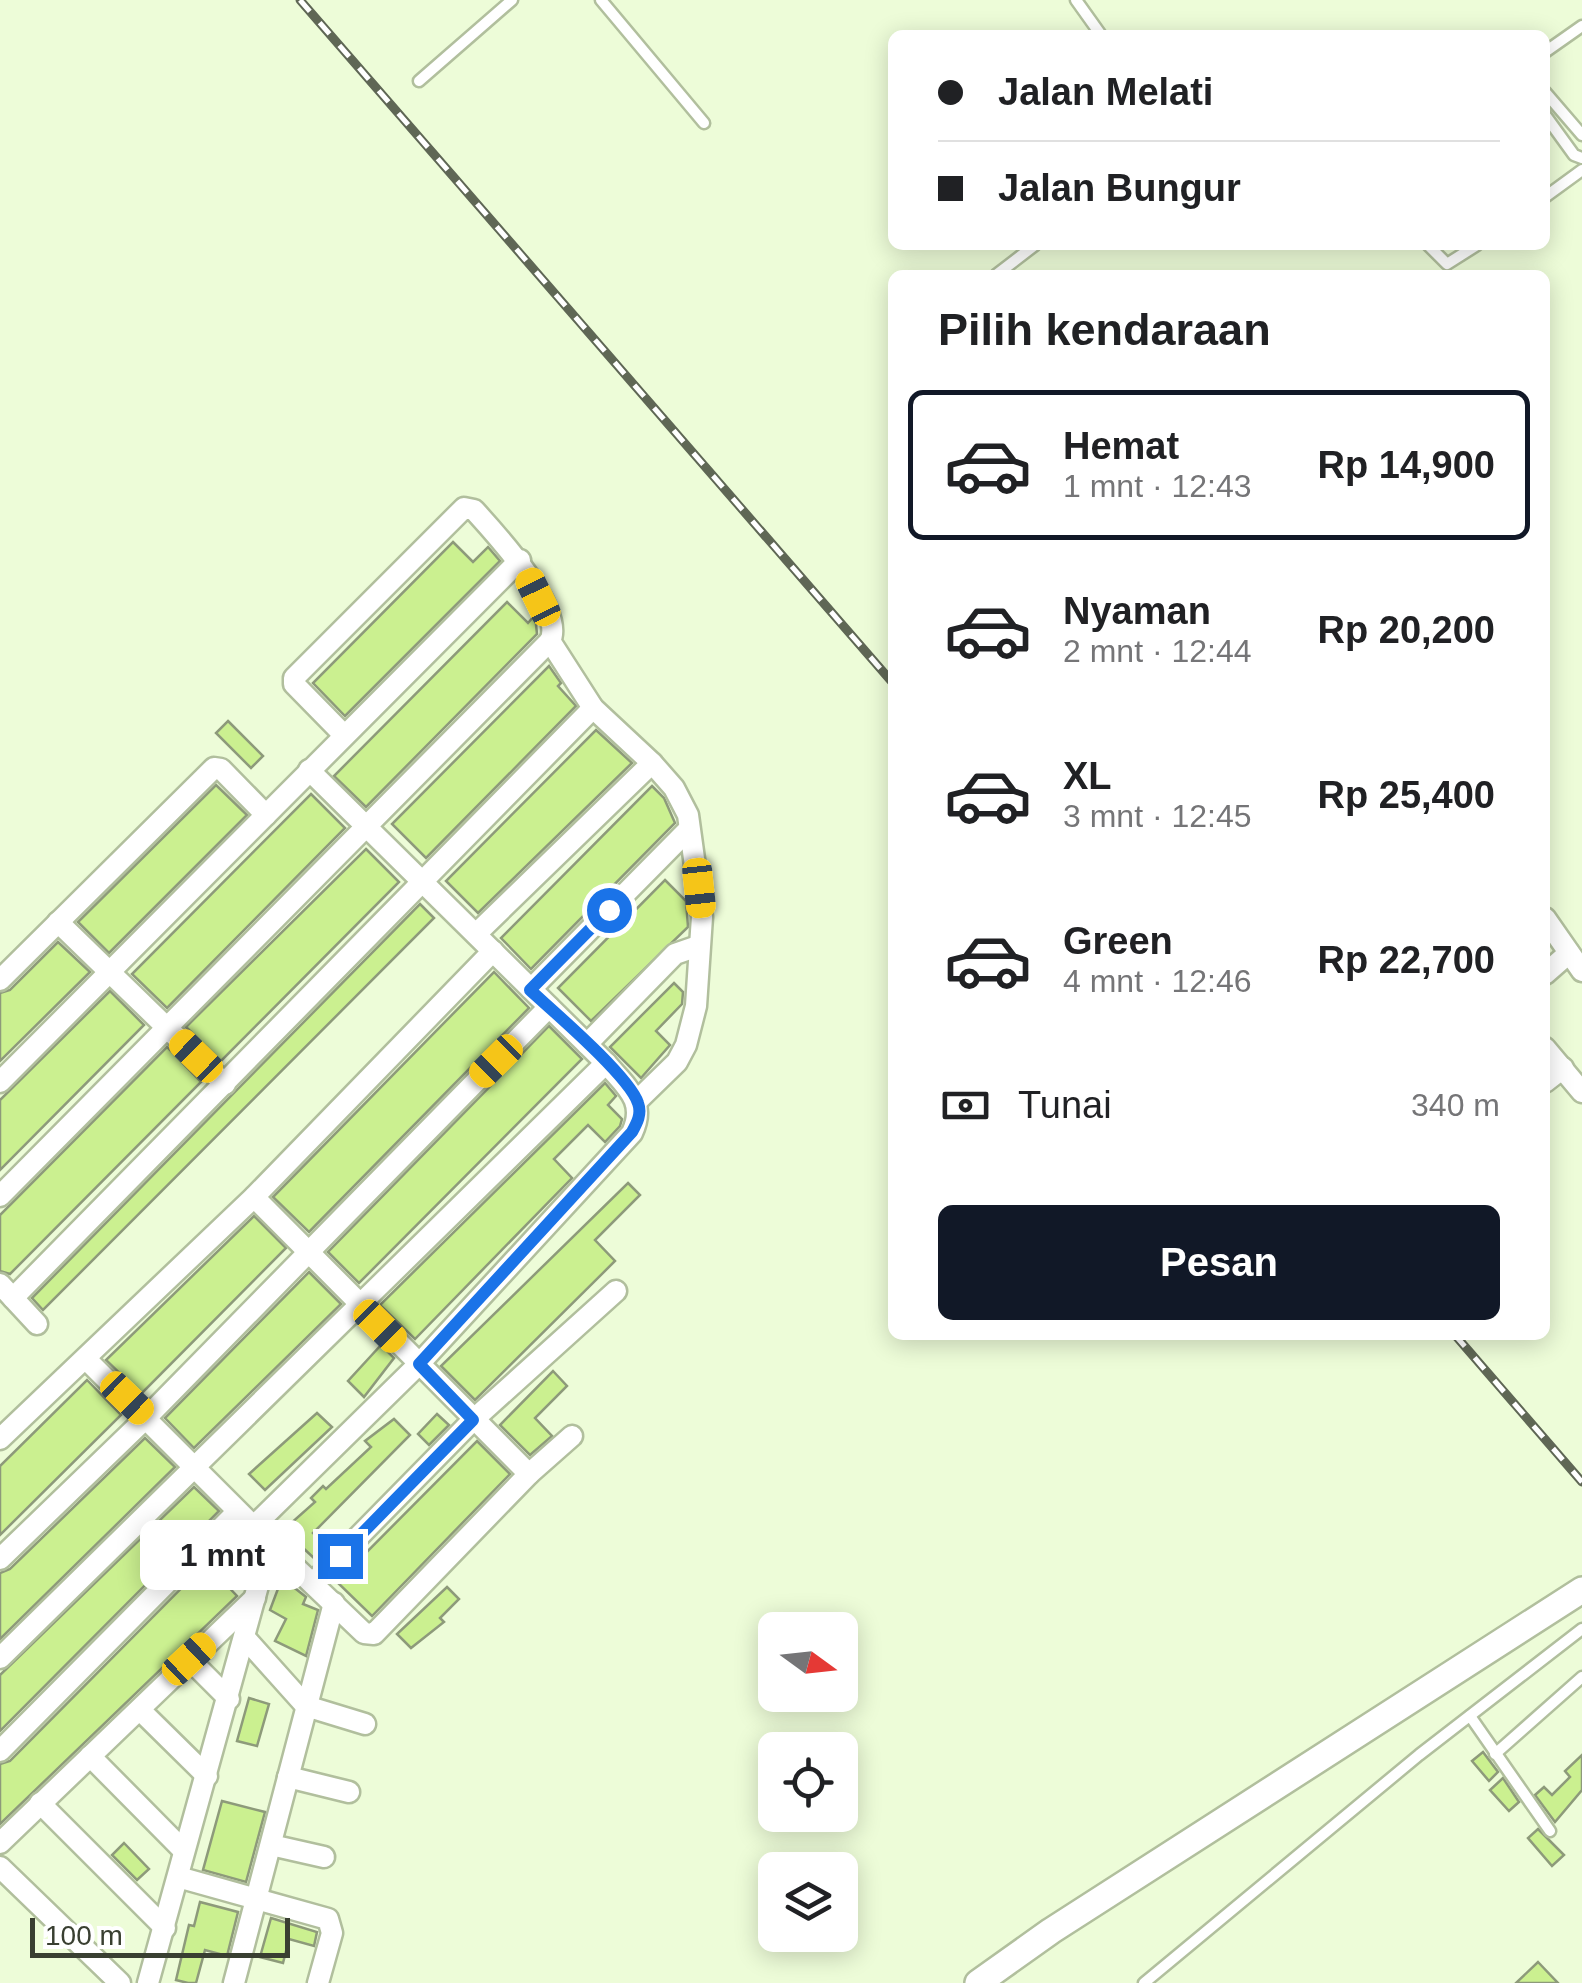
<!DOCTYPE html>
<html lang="id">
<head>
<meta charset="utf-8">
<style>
  body { margin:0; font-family:Helvetica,sans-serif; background:#f6f6f6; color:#202124; height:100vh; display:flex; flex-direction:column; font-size:38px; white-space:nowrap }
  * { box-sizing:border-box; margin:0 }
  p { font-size:32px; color:#757577 }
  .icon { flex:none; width:55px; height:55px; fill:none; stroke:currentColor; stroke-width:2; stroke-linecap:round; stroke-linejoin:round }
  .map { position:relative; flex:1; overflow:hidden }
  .drawer { position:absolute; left:888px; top:270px; width:662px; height:1070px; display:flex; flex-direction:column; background:#fff; border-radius:15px; box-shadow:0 5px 25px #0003 }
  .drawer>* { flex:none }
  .banner { position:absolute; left:888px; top:30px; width:662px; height:220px; border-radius:15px; box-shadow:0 5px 25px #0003; display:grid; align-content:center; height:220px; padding:0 50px; background:#fff }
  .needle { width:65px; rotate:105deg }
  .tools { position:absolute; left:758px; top:1612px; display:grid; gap:20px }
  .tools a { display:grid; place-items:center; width:100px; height:100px; border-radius:15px; background:#fff; box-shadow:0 5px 25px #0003; font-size:50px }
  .scale { position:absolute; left:30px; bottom:25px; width:260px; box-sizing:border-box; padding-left:10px; border:5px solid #393f31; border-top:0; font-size:28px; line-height:35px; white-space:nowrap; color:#393f31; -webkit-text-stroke:8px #fff; paint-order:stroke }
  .end { position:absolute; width:45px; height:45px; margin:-22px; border:12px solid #1a73e8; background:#fff; box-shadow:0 0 0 5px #fff }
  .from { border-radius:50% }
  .bubble { position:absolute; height:70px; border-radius:15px; background:#fff; box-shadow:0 5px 25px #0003; font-size:32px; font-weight:700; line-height:70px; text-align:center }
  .car { position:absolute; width:30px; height:60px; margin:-30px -15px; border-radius:12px; box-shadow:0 0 8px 2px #0007; background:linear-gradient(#f5c518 24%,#345 0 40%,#f5c518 0 76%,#345 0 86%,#f5c518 0) }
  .banner b { display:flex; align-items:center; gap:35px; height:95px; font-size:38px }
  .banner b+b { border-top:2px solid #e0e0e0 }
  .banner i { width:25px; height:25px; background:#202124 }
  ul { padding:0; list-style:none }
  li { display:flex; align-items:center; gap:30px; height:150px; margin:0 20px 15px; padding:0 30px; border:5px solid transparent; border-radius:15px }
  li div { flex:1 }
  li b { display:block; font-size:38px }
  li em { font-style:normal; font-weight:700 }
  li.active { border-color:#111827 }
  li>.icon { width:90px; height:90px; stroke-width:1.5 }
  h2 { padding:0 50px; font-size:45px; line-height:120px }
  .pay { display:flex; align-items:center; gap:25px; height:110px; padding:0 50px; font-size:38px }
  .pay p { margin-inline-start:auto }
  .cta { display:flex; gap:20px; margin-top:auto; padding:20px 50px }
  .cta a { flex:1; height:115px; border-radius:15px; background:#111827; color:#fff; font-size:40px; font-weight:700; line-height:115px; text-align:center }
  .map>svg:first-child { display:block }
  .building { fill:#cbf090; stroke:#8d9a7a; stroke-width:2.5 }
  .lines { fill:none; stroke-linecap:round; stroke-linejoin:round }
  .service-casing { stroke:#b1bf9d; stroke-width:15 }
  .minor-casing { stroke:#b1bf9d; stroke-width:25 }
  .tertiary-casing { stroke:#b1bf9d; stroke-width:30 }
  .service { stroke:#fff; stroke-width:10 }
  .minor { stroke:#fff; stroke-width:20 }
  .tertiary { stroke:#fff; stroke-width:25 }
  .rail-casing { stroke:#5f6755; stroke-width:9 }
  .rail { stroke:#fff; stroke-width:5; stroke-dasharray:15; stroke-linecap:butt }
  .route { stroke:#1a73e8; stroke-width:12 }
</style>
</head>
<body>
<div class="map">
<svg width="1582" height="1983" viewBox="0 0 1582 1983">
  <rect width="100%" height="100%" fill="#edfcd8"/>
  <!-- building -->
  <g class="building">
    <polygon points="453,542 473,562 488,547 500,561 345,716 313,683"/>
    <polygon points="507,602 528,623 535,615 537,634 366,807 334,776"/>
    <polygon points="549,666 561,683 558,686 576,706 426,858 392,824"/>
    <polygon points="228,721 263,756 251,768 216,733"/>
    <polygon points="596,730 632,763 478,913 446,881"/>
    <polygon points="216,785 247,815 109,953 78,922"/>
    <polygon points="652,786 664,798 675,823 531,969 501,938"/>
    <polygon points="311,794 345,828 167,1008 132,974"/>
    <polygon points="366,849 399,882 221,1061 186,1027"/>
    <polygon points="665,880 686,901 688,927 591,1021 558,988"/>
    <polygon points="420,904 434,918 43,1310 32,1298"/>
    <polygon points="58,942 90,972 0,1061 0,993 10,990"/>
    <polygon points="494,972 529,1008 309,1232 273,1197"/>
    <polygon points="674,983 683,992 682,1004 656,1031 670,1045 641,1078 610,1047"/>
    <polygon points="110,991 144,1025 0,1170 0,1100"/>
    <polygon points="549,1026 582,1059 359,1283 328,1252"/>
    <polygon points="167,1047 201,1082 10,1274 0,1271 0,1215"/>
    <polygon points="605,1083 616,1096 608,1105 622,1119 620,1126 605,1142 588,1125 554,1159 572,1178 415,1339 380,1305"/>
    <polygon points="628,1183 640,1195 595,1240 615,1261 475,1400 441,1366"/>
    <polygon points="254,1216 286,1248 141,1394 106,1360"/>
    <polygon points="309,1272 341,1304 194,1448 165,1418"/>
    <polygon points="381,1345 394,1358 364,1397 348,1381"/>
    <polygon points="553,1371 567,1386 535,1418 552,1436 530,1455 500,1425"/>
    <polygon points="87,1380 121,1415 0,1535 0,1466"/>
    <polygon points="317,1413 332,1427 265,1490 249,1474"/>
    <polygon points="437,1414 449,1425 429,1445 418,1434"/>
    <polygon points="394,1419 410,1435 313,1533 328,1548 316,1560 301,1546 297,1550 280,1533 315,1502 311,1498 323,1486 326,1489 371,1447 365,1441"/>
    <polygon points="145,1438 175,1467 0,1639 0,1573 10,1569"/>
    <polygon points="477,1441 510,1474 372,1616 337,1582"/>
    <polygon points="194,1487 219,1511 0,1731 0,1675"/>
    <polygon points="238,1531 251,1544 219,1577 237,1596 0,1824 0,1764 10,1761"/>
    <polygon points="282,1578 306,1597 303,1604 318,1610 306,1656 275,1641 286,1619 270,1610"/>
    <polygon points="447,1587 459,1599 440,1618 444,1622 411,1648 397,1634"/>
    <polygon points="249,1698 269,1704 257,1746 237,1741"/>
    <polygon points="1483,1752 1498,1772 1489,1781 1472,1761"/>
    <polygon points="1582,1755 1582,1790 1555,1822 1535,1795 1544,1787 1552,1795 1570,1777 1565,1771"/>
    <polygon points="1503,1778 1519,1802 1509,1811 1490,1790"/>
    <polygon points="222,1801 265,1812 246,1882 203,1870"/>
    <polygon points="1538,1829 1564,1855 1552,1866 1528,1838"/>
    <polygon points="124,1843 149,1869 137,1880 112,1855"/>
    <polygon points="200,1902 238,1912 227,1956 205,1950 196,1983 188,1983 176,1980 189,1925 194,1926"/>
    <polygon points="271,1918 317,1932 314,1946 289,1939 283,1963 260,1957"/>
    <polygon points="1538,1962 1558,1983 1516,1983"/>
  </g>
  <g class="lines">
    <!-- service casing -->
    <g class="service-casing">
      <g id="service">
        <polyline points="601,0 704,123"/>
        <polyline points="1076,0 1101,35"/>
        <polyline points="1545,52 1582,26"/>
        <polyline points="419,81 512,0"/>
        <polyline points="1545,92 1582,135"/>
        <polyline points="1545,115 1574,155 1582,158"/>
        <polyline points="1545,197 1582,170"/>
        <polyline points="1428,245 1447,264 1477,245"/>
        <polyline points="996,275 1035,245"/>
        <polyline points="1470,1716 1550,1831"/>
        <polyline points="1495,1754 1582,1677"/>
        <polyline points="1144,1983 1419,1755 1582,1629"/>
      </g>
    </g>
    <!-- minor casing -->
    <g class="minor-casing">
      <g id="minor">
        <path d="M 343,734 L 294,684 L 294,678 L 464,508 L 474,510 C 495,533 566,610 550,641 L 593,708 L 652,763 L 476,934"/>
        <polyline points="1545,918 1582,971"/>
        <polyline points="58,922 225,1084"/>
        <polyline points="1545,974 1569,953"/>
        <polyline points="0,980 214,768 221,769 266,815"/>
        <polyline points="531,989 688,830"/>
        <polyline points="587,1044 675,954 698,946"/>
        <polyline points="1545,1048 1582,1092"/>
        <polyline points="0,1082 520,560"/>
        <polyline points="1545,1082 1563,1068"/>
        <polyline points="638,1100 677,1062 686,1045 696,1006 702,917 688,815 674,788 652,763"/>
        <polyline points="0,1196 550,641"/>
        <polyline points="254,1197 529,1474 374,1634 364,1633 277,1550"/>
        <polyline points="0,1284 37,1324"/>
        <polyline points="13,1298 593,708"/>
        <polyline points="87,1360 277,1550 259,1582 148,1983"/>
        <polyline points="0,1439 254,1197 493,951"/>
        <polyline points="529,1474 572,1436"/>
        <path d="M 253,1527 L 419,1364 L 632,1133 C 647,1101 626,1087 606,1063 L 309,770"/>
        <polyline points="0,1559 147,1417 549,1007"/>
        <polyline points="313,1583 473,1420 616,1291"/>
        <polyline points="246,1639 306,1706 365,1724"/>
        <polyline points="0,1658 606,1063"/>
        <polyline points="189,1659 229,1699"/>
        <polyline points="141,1711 207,1776"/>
        <polyline points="0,1751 237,1512"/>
        <polyline points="90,1756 184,1851"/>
        <polyline points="288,1777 349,1792"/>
        <polyline points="40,1803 165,1928"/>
        <polyline points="0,1843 255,1598"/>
        <polyline points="271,1845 324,1857"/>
        <polyline points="0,1867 120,1983"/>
        <polyline points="178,1877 328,1919 332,1933 318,1983"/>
        <polyline points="234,1983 334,1603"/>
      </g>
    </g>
    <!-- tertiary casing -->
    <g class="tertiary-casing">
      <polyline id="tertiary" points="978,1983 1051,1931 1582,1590"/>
    </g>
    <!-- service -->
    <use href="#service" class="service"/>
    <!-- minor -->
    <use href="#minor" class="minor"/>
    <!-- tertiary -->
    <use href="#tertiary" class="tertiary"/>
    <!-- rail casing -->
    <g class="rail-casing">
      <g id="rail">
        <polyline points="300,0 892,682"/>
        <polyline points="1455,1335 1582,1482"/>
      </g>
    </g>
    <!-- rail -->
    <use href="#rail" class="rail"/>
  </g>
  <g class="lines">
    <!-- route -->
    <path class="route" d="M 340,1556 L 473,1420 L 419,1364 L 632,1132 C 637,1123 642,1114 638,1103 C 629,1076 554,1012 530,990 L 609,910"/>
  </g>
</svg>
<div class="tools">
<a><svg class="needle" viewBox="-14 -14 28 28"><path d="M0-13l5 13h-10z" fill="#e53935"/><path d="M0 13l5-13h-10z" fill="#757577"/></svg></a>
<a><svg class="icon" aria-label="locate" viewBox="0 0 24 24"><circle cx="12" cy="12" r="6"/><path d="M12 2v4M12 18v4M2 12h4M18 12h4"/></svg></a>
<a><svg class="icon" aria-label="layers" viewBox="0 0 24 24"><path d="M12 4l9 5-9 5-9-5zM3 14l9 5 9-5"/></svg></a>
</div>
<div class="scale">100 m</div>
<i class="end from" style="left:609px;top:910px"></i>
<i class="end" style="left:340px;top:1556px"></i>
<div class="bubble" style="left:140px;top:1520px;width:165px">1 mnt</div>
<i class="car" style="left:538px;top:597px;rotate:334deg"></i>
<i class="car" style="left:699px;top:888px;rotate:174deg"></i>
<i class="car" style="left:196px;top:1056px;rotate:314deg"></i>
<i class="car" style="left:496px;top:1061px;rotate:225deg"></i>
<i class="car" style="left:380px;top:1326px;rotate:135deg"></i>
<i class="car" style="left:127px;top:1398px;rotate:134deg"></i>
<i class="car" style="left:189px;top:1659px;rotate:47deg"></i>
<div class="banner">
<b><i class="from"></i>Jalan Melati</b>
<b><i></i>Jalan Bungur</b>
</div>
<section class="drawer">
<h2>Pilih kendaraan</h2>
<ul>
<li class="active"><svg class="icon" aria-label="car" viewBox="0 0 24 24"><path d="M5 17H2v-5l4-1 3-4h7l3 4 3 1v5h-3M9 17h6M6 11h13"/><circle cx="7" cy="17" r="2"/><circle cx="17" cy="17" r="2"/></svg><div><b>Hemat</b><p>1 mnt · 12:43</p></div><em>Rp 14,900</em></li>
<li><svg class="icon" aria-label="car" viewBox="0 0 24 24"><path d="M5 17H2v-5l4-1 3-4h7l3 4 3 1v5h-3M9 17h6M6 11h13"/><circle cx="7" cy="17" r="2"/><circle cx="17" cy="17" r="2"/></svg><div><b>Nyaman</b><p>2 mnt · 12:44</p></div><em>Rp 20,200</em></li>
<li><svg class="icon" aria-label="car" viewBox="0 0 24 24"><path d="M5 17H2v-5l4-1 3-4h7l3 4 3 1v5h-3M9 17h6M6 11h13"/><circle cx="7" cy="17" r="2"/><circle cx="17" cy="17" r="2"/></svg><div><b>XL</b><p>3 mnt · 12:45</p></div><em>Rp 25,400</em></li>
<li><svg class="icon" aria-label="car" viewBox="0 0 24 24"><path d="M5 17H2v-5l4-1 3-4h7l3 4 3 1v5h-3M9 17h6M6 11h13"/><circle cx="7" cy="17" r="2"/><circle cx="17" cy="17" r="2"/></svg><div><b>Green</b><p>4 mnt · 12:46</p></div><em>Rp 22,700</em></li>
</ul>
<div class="pay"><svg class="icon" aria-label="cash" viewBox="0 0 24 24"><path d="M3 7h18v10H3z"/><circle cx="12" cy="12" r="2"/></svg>Tunai<p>340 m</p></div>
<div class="cta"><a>Pesan</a></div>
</section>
</div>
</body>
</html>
